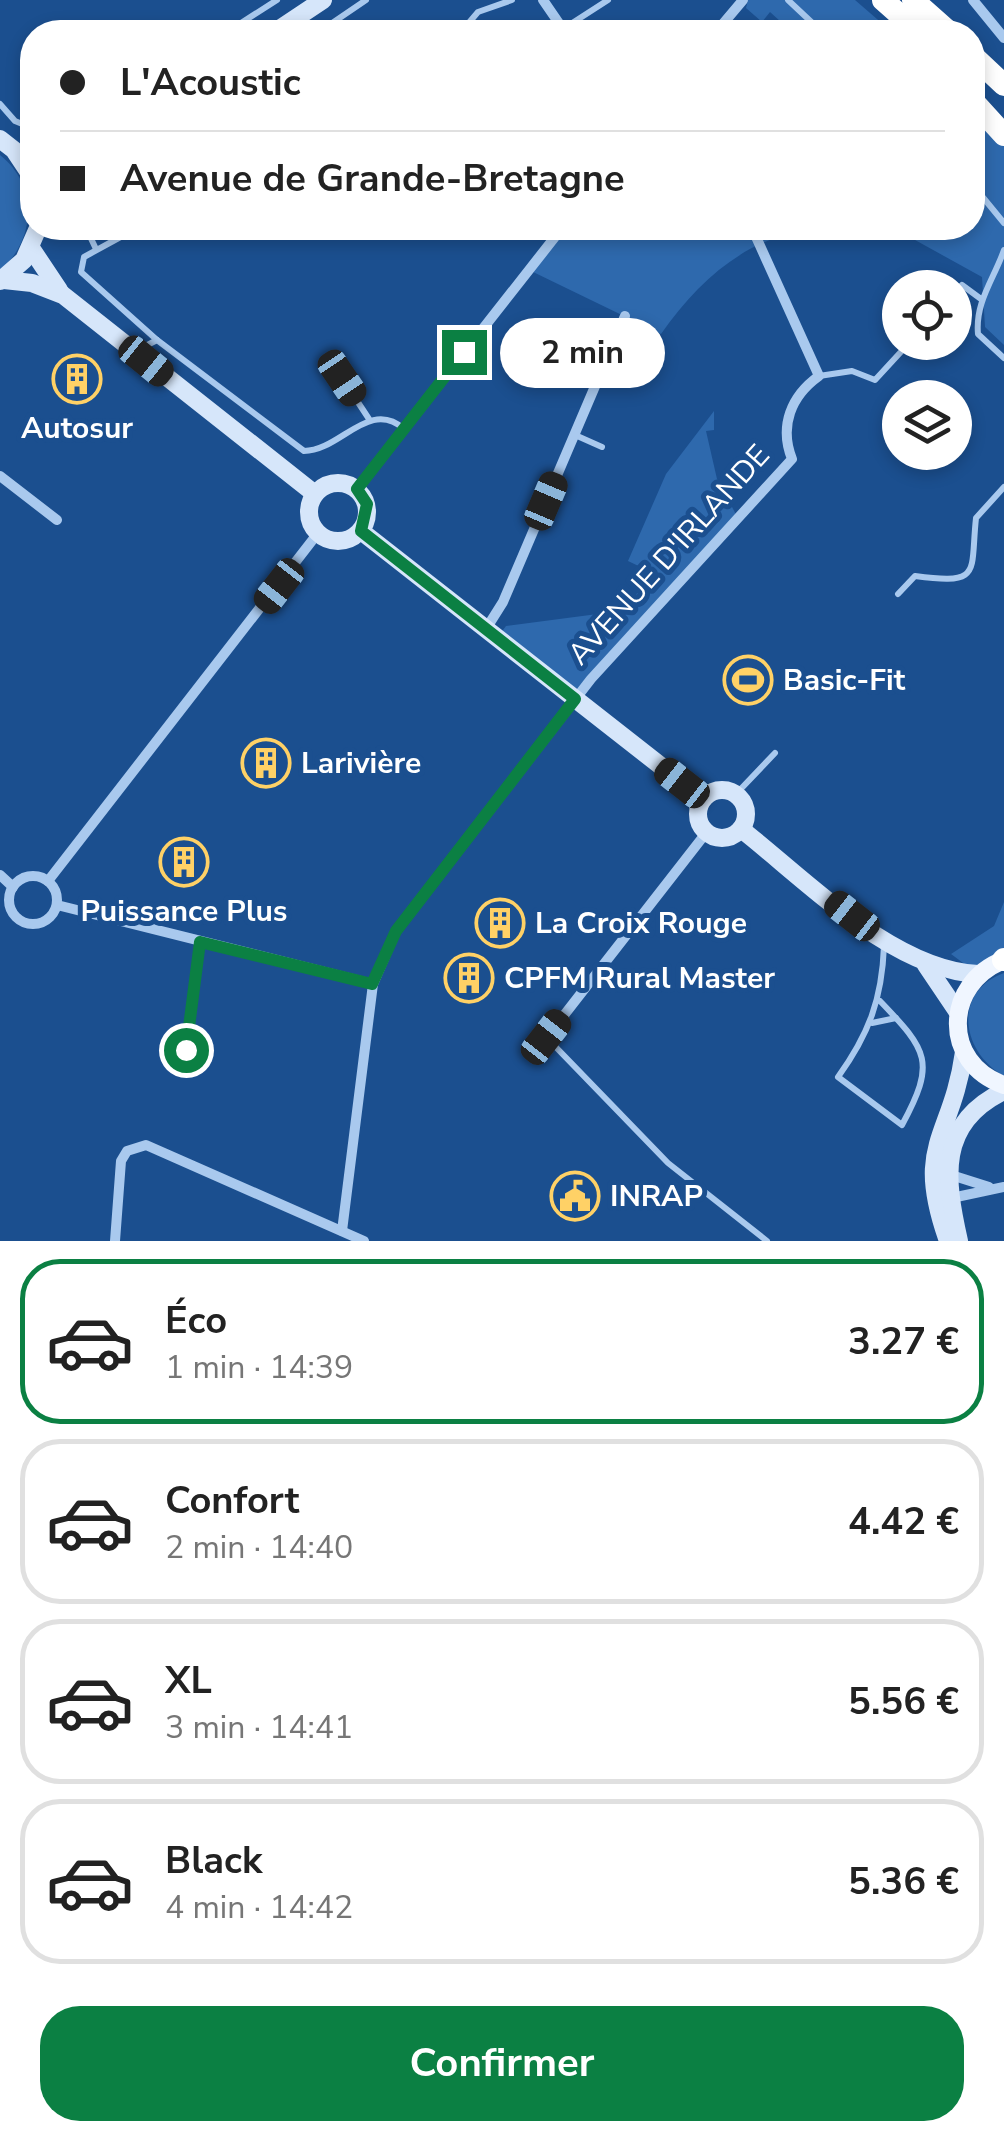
<!DOCTYPE html>
<html lang="fr">
<head>
<meta charset="utf-8">
<style>
  body { margin:0; font-family:"Nunito Sans",sans-serif; background:#f6f6f6; color:#222; height:100vh; display:flex; flex-direction:column; font-size:38px; white-space:nowrap }
  * { box-sizing:border-box; margin:0 }
  p { font-size:32px; color:#767676 }
  .icon { flex:none; width:55px; height:55px; fill:none; stroke:currentColor; stroke-width:2; stroke-linecap:round; stroke-linejoin:round }
  .map { position:relative; height:1241px; overflow:hidden }
  .details { display:flex; flex-direction:column; background:#fff; flex:1 }
  .details>* { flex:none }
  .hud { position:absolute; left:20px; top:20px; width:965px; height:220px; border-radius:40px; box-shadow:0 5px 15px #0003; display:grid; align-content:center; height:220px; padding:0 40px; background:#fff }
  .fabs { position:absolute; left:882px; top:270px; display:grid; gap:20px }
  .fabs a { display:grid; place-items:center; width:90px; height:90px; border-radius:50%; background:#fff; box-shadow:0 5px 15px #0003; font-size:50px }
  .end { position:absolute; width:45px; height:45px; margin:-22px; border:12px solid #0b8043; background:#fff; box-shadow:0 0 0 5px #fff }
  .from { border-radius:50% }
  .bubble { position:absolute; height:70px; border-radius:35px; background:#fff; box-shadow:0 5px 15px #0003; font-size:32px; font-weight:700; line-height:70px; text-align:center }
  .car { position:absolute; width:30px; height:60px; margin:-30px -15px; border-radius:12px; box-shadow:0 0 8px 2px #0007; background:linear-gradient(#222 24%,#8ab4d8 0 40%,#222 0 76%,#8ab4d8 0 86%,#222 0) }
  .hud b { display:flex; align-items:center; gap:35px; height:95px; font-size:38px }
  .hud b+b { border-top:2px solid #e0e0e0 }
  .hud i { width:25px; height:25px; background:#222 }
  ul { padding:18px 0 0; list-style:none }
  li { display:flex; align-items:center; gap:30px; height:165px; margin:0 20px 15px; padding:0 20px; border:5px solid #e0e0e0; border-radius:40px }
  li div { flex:1 }
  li b { display:block; font-size:38px }
  li em { font-style:normal; font-weight:700 }
  li.active { border-color:#0b8043 }
  li>.icon { width:90px; height:90px; stroke-width:1.5 }
  .cta { display:flex; gap:20px; margin-top:auto; padding:20px 40px }
  .cta a { flex:1; height:115px; border-radius:40px; background:#0b8043; color:#fff; font-size:40px; font-weight:700; line-height:115px; text-align:center }
  .map>svg:first-child { display:block }
  .green { fill:#2e69ad }
  .lines { fill:none; stroke-linecap:round; stroke-linejoin:round }
  .lane { stroke:#a9c9ee; stroke-width:6 }
  .street { stroke:#a9c9ee; stroke-width:10 }
  .secondary { stroke:#d6e6fa; stroke-width:18 }
  .primary { stroke:#f0f6ff; stroke-width:18 }
  .highway { stroke:#fff; stroke-width:22 }
  .route { stroke:#0b8043; stroke-width:12 }
  .labels { text-anchor:middle; dominant-baseline:central; stroke-width:10; stroke-linejoin:round; paint-order:stroke }
  .poi-label { font-size:30px; font-weight:bold; fill:#fff; stroke:#1b4f8f; text-anchor:start }
  .street-label { font-size:30px; fill:#fff; stroke:#1b4f8f }
</style>
</head>
<body>
<div class="map">
<svg width="1004" height="1241" viewBox="0 0 1004 1241">
  <rect width="100%" height="100%" fill="#1b4f8f"/>
  <!-- green -->
  <g class="green">
    <polygon points="748,0 855,0 892,32 792,32 770,12 762,22 746,8"/>
    <polygon points="973,105 1004,133 1004,345 985,327 982,277 906,235 869,228 972,228"/>
    <path d="M 0,155 C 39,186 36,239 0,271 Z"/>
    <path d="M 562,228 L 828,228 C 753,231 702,276 661,334 L 529,270 Z"/>
    <polygon points="714,411 714,430 706,431 717,479 739,520 575,699 497,638 506,626 628,610 649,571 628,561 666,474"/>
    <polygon points="1004,902 1004,960 978,974 951,954 994,926"/>
    <path d="M 1004,973 L 1004,1076 C 962,1053 951,992 1004,973 Z"/>
  </g>
  <g class="lines">
    <!-- lane -->
    <g class="lane">
      <polyline points="788,0 822,32"/>
      <polyline points="563,29 608,0"/>
      <polyline points="194,32 241,23 277,0"/>
      <polyline points="319,32 366,0"/>
      <polyline points="461,32 478,12 512,0"/>
      <polyline points="0,104 15,121 32,128"/>
      <polyline points="972,184 1004,223"/>
      <polyline points="86,228 96,249"/>
      <path d="M 137,228 L 84,257 L 81,272 L 157,340 L 304,451 C 340,451 369,398 404,429"/>
      <path d="M 1004,250 C 994,279 975,302 978,334 L 1004,358"/>
      <polyline points="955,293 962,285 981,299"/>
      <polyline points="136,351 157,340"/>
      <polyline points="819,376 852,371 875,380 910,342"/>
      <polyline points="342,378 369,419"/>
      <polyline points="575,435 602,447"/>
      <path d="M 898,594 L 915,576 C 983,585 970,573 976,518 L 1004,487"/>
      <polyline points="736,794 775,753"/>
      <polyline points="606,963 634,985"/>
      <path d="M 880,1001 C 928,1051 936,1062 902,1125 L 838,1077 C 869,1034 882,999 884,946"/>
      <polyline points="872,1023 896,1018"/>
      <polyline points="547,1038 668,1163 767,1241"/>
    </g>
    <!-- street -->
    <g class="street">
      <polyline points="543,0 565,32"/>
      <polyline points="973,0 1004,38"/>
      <polyline points="716,32 743,0"/>
      <polyline points="0,476 57,520"/>
      <polyline points="357,489 562,228"/>
      <polyline points="486,629 503,602 625,316"/>
      <polyline points="0,875 13,887"/>
      <circle cx="33" cy="900" r="24"/>
      <polyline points="48,881 318,533"/>
      <polyline points="57,905 373,984"/>
      <polyline points="547,1037 706,833"/>
      <polyline points="195,1067 186,1049 200,942"/>
      <polyline points="948,1174 989,1187"/>
      <polyline points="947,1199 1004,1187"/>
      <path d="M 342,1231 L 373,984 L 396,931 L 591,679 L 792,459 C 779,426 791,396 819,376 L 752,228"/>
      <polyline points="115,1241 121,1161 127,1151 146,1145 364,1241"/>
    </g>
    <!-- secondary -->
    <g class="secondary">
      <polyline points="275,32 323,0"/>
      <polyline points="0,139 14,150 32,177"/>
      <polyline points="31,248 59,290"/>
      <polyline points="4,280 32,283 63,295 315,494"/>
      <polyline points="0,281 24,260 38,228"/>
      <circle cx="338" cy="512" r="29"/>
      <polyline points="361,531 703,799"/>
      <circle cx="722" cy="814" r="24"/>
      <path d="M 741,829 C 806,880 893,970 978,974"/>
      <polyline points="926,965 957,1011"/>
      <path d="M 948,1241 C 913,1143 952,1139 964,1052"/>
      <path d="M 959,1241 C 945,1179 937,1123 1004,1091"/>
    </g>
    <!-- primary -->
    <path class="primary" d="M 1004,960 C 944,983 941,1063 1004,1085"/>
    <!-- highway -->
    <g class="highway">
      <polyline points="883,0 919,32"/>
      <polyline points="913,0 949,32"/>
      <polyline points="972,55 1004,85"/>
      <polyline points="972,100 1004,135"/>
      <polyline points="1003,960 1004,959"/>
    </g>
  </g>
  <g class="lines">
    <!-- route -->
    <polyline class="route" points="186,1050 200,942 372,984 396,931 575,699 361,531 367,504 357,489 464,352"/>
  </g>
  <!-- icons -->
  <defs>
    <g id="building-ring" transform="scale(2.5)"><circle r="9.5" fill="#1b4f8f" stroke="#ffd166" stroke-width="1.5"/><path d="M-4-6H4V6H1V3H-1V6H-4ZM-2.5-4.3h1.7v1.8h-1.7ZM.8-4.3h1.7v1.8H.8ZM-2.5-1h1.7V.8h-1.7ZM.8-1h1.7V.8H.8Z" fill="#ffd166"/></g>
    <g id="stadium-ring" transform="scale(2.5)"><circle r="9.5" fill="#1b4f8f" stroke="#ffd166" stroke-width="1.5"/><path d="M0-5a6.5 5 0 1 0 0 10a6.5 5 0 1 0 0-10ZM-3.5-1.8h7v3.6h-7Z" fill="#ffd166"/></g>
    <g id="civic-ring" transform="scale(2.5)"><circle r="9.5" fill="#1b4f8f" stroke="#ffd166" stroke-width="1.5"/><path d="M-.6-6.5H3V-4.5H.6V-3L4-1V1h2V6H-6V1h2V-1L-.6-3ZM-1.2 2.5V6h2.4V2.5Z" fill="#ffd166"/></g>
  </defs>
  <g fill-rule="evenodd">
    <use href="#building-ring" x="77" y="379"/>
    <use href="#stadium-ring" x="748" y="680"/>
    <use href="#building-ring" x="266" y="763"/>
    <use href="#building-ring" x="184" y="862"/>
    <use href="#building-ring" x="500" y="923"/>
    <use href="#building-ring" x="469" y="978"/>
    <use href="#civic-ring" x="575" y="1196"/>
  </g>
  <g class="labels">
    <!-- poi labels -->
    <g class="poi-label">
      <text x="77" y="428" text-anchor="middle">Autosur</text>
      <text x="783" y="680">Basic-Fit</text>
      <text x="301" y="763">Larivière</text>
      <text x="184" y="911" text-anchor="middle">Puissance Plus</text>
      <text x="535" y="923">La Croix Rouge</text>
      <text x="504" y="978">CPFM Rural Master</text>
      <text x="610" y="1196">INRAP</text>
    </g>
    <!-- street labels -->
    <g class="street-label">
      <text transform="translate(669 555) rotate(-48)">AVENUE D'IRLANDE</text>
    </g>
  </g>
</svg>
<div class="fabs">
<a><svg class="icon" aria-label="locate" viewBox="0 0 24 24"><circle cx="12" cy="12" r="6"/><path d="M12 2v4M12 18v4M2 12h4M18 12h4"/></svg></a>
<a><svg class="icon" aria-label="layers" viewBox="0 0 24 24"><path d="M12 4l9 5-9 5-9-5zM3 14l9 5 9-5"/></svg></a>
</div>
<i class="end from" style="left:186px;top:1050px"></i>
<i class="end" style="left:464px;top:352px"></i>
<div class="bubble" style="left:500px;top:318px;width:165px">2 min</div>
<i class="car" style="left:146px;top:361px;rotate:129deg"></i>
<i class="car" style="left:342px;top:378px;rotate:146deg"></i>
<i class="car" style="left:546px;top:501px;rotate:23deg"></i>
<i class="car" style="left:279px;top:586px;rotate:218deg"></i>
<i class="car" style="left:682px;top:783px;rotate:308deg"></i>
<i class="car" style="left:852px;top:916px;rotate:308deg"></i>
<i class="car" style="left:546px;top:1037px;rotate:38deg"></i>
<div class="hud">
<b><i class="from"></i>L'Acoustic</b>
<b><i></i>Avenue de Grande-Bretagne</b>
</div>
</div>
<section class="details">
<ul>
<li class="active"><svg class="icon" aria-label="car" viewBox="0 0 24 24"><path d="M5 17H2v-5l4-1 3-4h7l3 4 3 1v5h-3M9 17h6M6 11h13"/><circle cx="7" cy="17" r="2"/><circle cx="17" cy="17" r="2"/></svg><div><b>Éco</b><p>1 min · 14:39</p></div><em>3.27 €</em></li>
<li><svg class="icon" aria-label="car" viewBox="0 0 24 24"><path d="M5 17H2v-5l4-1 3-4h7l3 4 3 1v5h-3M9 17h6M6 11h13"/><circle cx="7" cy="17" r="2"/><circle cx="17" cy="17" r="2"/></svg><div><b>Confort</b><p>2 min · 14:40</p></div><em>4.42 €</em></li>
<li><svg class="icon" aria-label="car" viewBox="0 0 24 24"><path d="M5 17H2v-5l4-1 3-4h7l3 4 3 1v5h-3M9 17h6M6 11h13"/><circle cx="7" cy="17" r="2"/><circle cx="17" cy="17" r="2"/></svg><div><b>XL</b><p>3 min · 14:41</p></div><em>5.56 €</em></li>
<li><svg class="icon" aria-label="car" viewBox="0 0 24 24"><path d="M5 17H2v-5l4-1 3-4h7l3 4 3 1v5h-3M9 17h6M6 11h13"/><circle cx="7" cy="17" r="2"/><circle cx="17" cy="17" r="2"/></svg><div><b>Black</b><p>4 min · 14:42</p></div><em>5.36 €</em></li>
</ul>
<div class="cta"><a>Confirmer</a></div>
</section>
</body>
</html>
